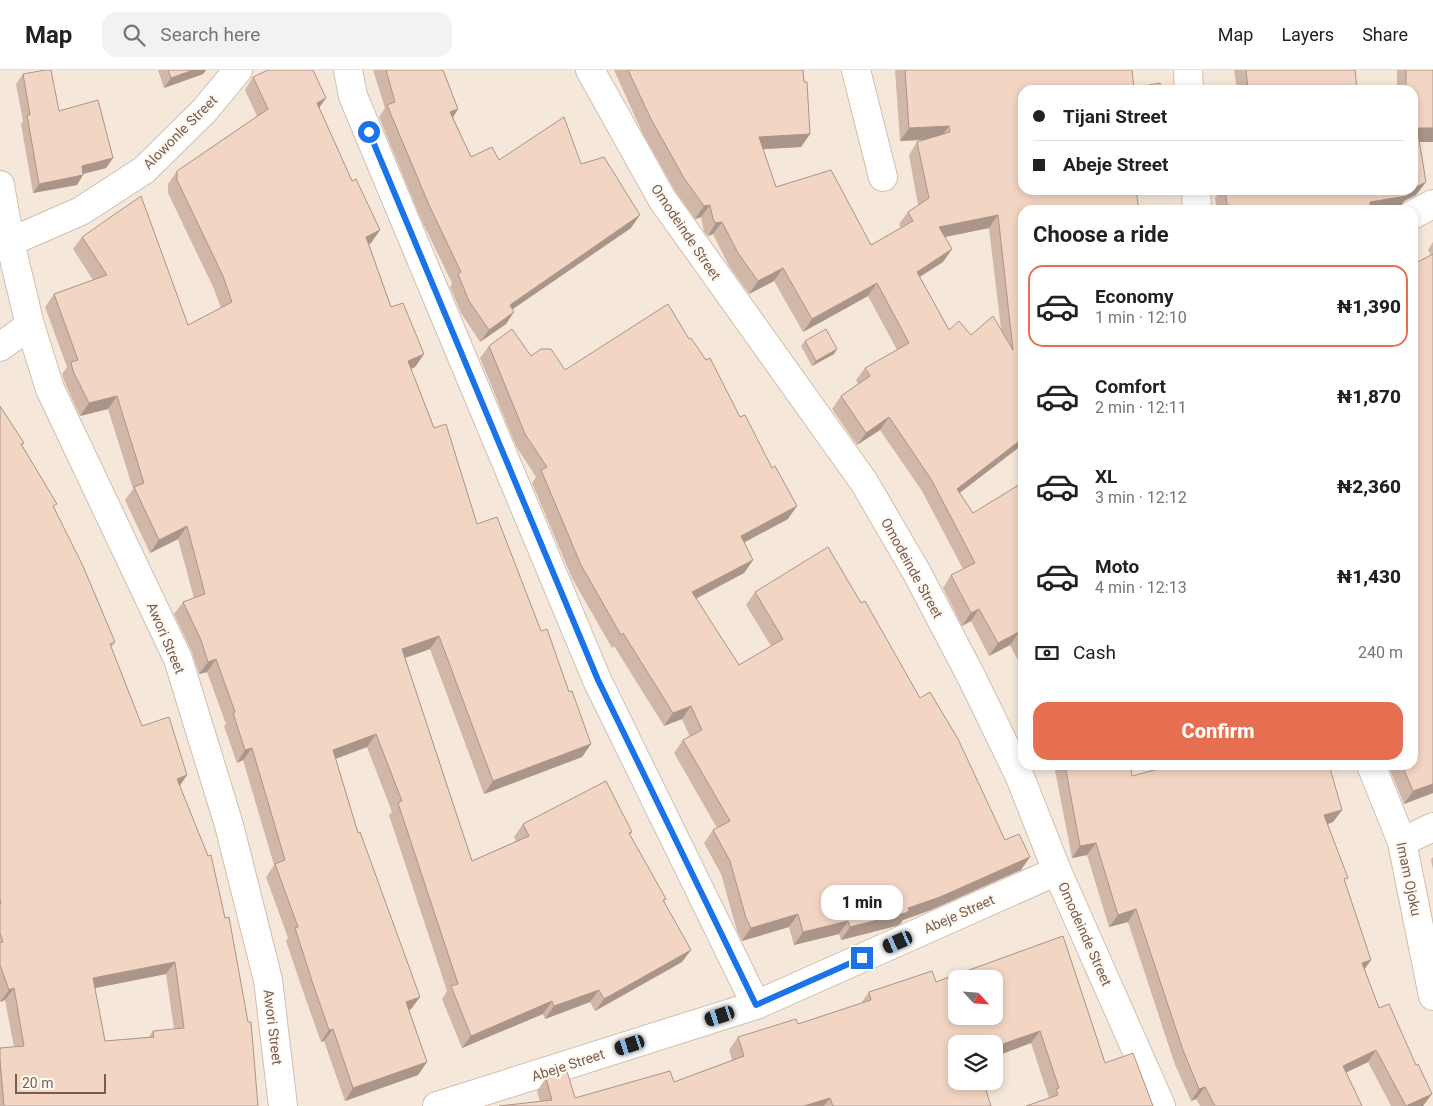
<!DOCTYPE html>
<html lang="en">
<head>
<meta charset="utf-8">
<style>
  body { margin:0; font-family:Roboto,sans-serif; background:#f2f2f2; color:#222; height:100vh; display:flex; flex-direction:column; font-size:19px; white-space:nowrap }
  * { box-sizing:border-box; margin:0 }
  p { font-size:16px; color:#767676 }
  .icon { flex:none; width:28px; height:28px; fill:none; stroke:currentColor; stroke-width:2; stroke-linecap:round; stroke-linejoin:round }
  .map { position:relative; flex:1; overflow:hidden }
  .details { position:absolute; left:1018px; top:135px; width:400px; height:565px; display:flex; flex-direction:column; background:#fff; border-radius:15px; box-shadow:0 2px 8px #0003 }
  .details>* { flex:none }
  .banner { position:absolute; left:1018px; top:15px; width:400px; height:110px; border-radius:15px; box-shadow:0 2px 8px #0003; display:grid; align-content:center; height:110px; padding:0 15px; background:#fff }
  .needle { width:32px; rotate:116deg }
  .buttons { position:absolute; left:948px; top:900px; display:grid; gap:10px }
  .buttons a { display:grid; place-items:center; width:55px; height:55px; border-radius:10px; background:#fff; box-shadow:0 2px 8px #0003; font-size:25px }
  .scale { position:absolute; left:15px; bottom:12px; width:91px; box-sizing:border-box; padding-left:5px; border:2px solid #7a5c4d; border-top:0; font-size:14px; line-height:18px; white-space:nowrap; color:#7a5c4d; -webkit-text-stroke:4px #fffaf3; paint-order:stroke }
  .end { position:absolute; width:22px; height:22px; margin:-11px; border:6px solid #1a73e8; background:#fff; box-shadow:0 0 0 2px #fff }
  .from { border-radius:50% }
  .bubble { position:absolute; height:35px; border-radius:15px; background:#fff; box-shadow:0 2px 8px #0003; font-size:16px; font-weight:800; line-height:35px; text-align:center }
  .car { position:absolute; width:15px; height:30px; margin:-15px -8px; border-radius:6px; box-shadow:0 0 4px 1px #0007; background:linear-gradient(#222 24%,#8ab4d8 0 40%,#222 0 76%,#8ab4d8 0 86%,#222 0) }
  .banner b { display:flex; align-items:center; gap:18px; height:48px; font-size:19px }
  .banner b+b { border-top:1px solid #e0e0e0 }
  .banner i { width:12px; height:12px; background:#222 }
  ul { padding:0; list-style:none }
  li { display:flex; align-items:center; gap:15px; height:82px; margin:0 10px 8px; padding:0 5px; border:2px solid transparent; border-radius:15px }
  li div { flex:1 }
  li b { display:block; font-size:19px }
  li em { font-style:normal; font-weight:800 }
  li.on { border-color:#e76f51 }
  li>.icon { width:45px; height:45px; stroke-width:1.5 }
  h2 { padding:0 15px; font-size:22px; line-height:60px }
  .pay { display:flex; align-items:center; gap:12px; height:55px; padding:0 15px; font-size:19px }
  .pay p { margin-inline-start:auto }
  .primary-button { display:flex; gap:10px; margin-top:auto; padding:10px 15px }
  .primary-button a { flex:1; height:58px; border-radius:15px; background:#e76f51; color:#fff; font-size:20px; font-weight:800; line-height:58px; text-align:center }
  header { display:flex; align-items:center; gap:30px; box-sizing:border-box; height:70px; padding:0 25px; background:#fff; border-bottom:1px solid #e0e0e0 }
  header strong { font-size:24px }
  nav { display:flex; gap:28px; margin-inline-start:auto; font-size:18px }
  .search { width:350px; height:45px; background:#f2f2f2; display:flex; align-items:center; gap:12px; box-sizing:border-box; padding:0 18px; border-radius:15px; color:#767676; font-size:19px }
  .map>svg:first-child { display:block }
  .residential { fill:#f5e8da; fill-rule:evenodd }
  .lines { fill:none; stroke-linecap:round; stroke-linejoin:round }
  .minor-casing { stroke:#d1beb0; stroke-width:30 }
  .minor { stroke:#fff; stroke-width:28 }
  .wall { fill:#d1b7a8; fill-rule:evenodd }
  .shaded-wall { fill:#aa9588 }
  .building { fill:#f3d5c3; stroke:#aa9588; fill-rule:evenodd }
  .route { stroke:#1a73e8; stroke-width:6 }
  .labels { text-anchor:middle; dominant-baseline:central; stroke-width:4.5; stroke-linejoin:round; paint-order:stroke }
  .street-label { font-size:14px; fill:#7a5c4d; stroke:#fffaf3 }
</style>
</head>
<body>
<header>
<strong>Map</strong>
<div class="search"><svg class="icon" aria-label="search" viewBox="0 0 24 24"><circle cx="10" cy="10" r="6"/><path d="M15 15l6 6"/></svg>Search here</div>
<nav><a>Map</a><a>Layers</a><a>Share</a></nav>
</header>
<div class="map">
<svg width="1433" height="1036" viewBox="0 0 1433 1036">
  <rect width="100%" height="100%" fill="#fdf6ec"/>
  <!-- residential -->
  <path class="residential" d="M 0,0 L 1433,0 L 1433,1036 L 0,1036 ZM 1022,20 L 1412,20 L 1412,120 L 1022,120 ZM 1022,140 L 1412,140 L 1412,695 L 1022,695 ZM 956,909 L 994,909 L 994,946 L 956,946 ZM 956,974 L 994,974 L 994,1011 L 956,1011 Z"/>
  <g class="lines">
    <!-- minor casing -->
    <g class="minor-casing">
      <g id="minor">
        <polyline points="348,0 353,26 597,610 756,935"/>
        <polyline points="590,0 662,129 864,412 917,503 972,608 1020,707 1057,801 1161,1036"/>
        <polyline points="856,0 883,107"/>
        <polyline points="1188,0 1189,20"/>
        <polyline points="0,115 10,172 30,255 50,319 178,589 229,755 268,910 283,1036"/>
        <polyline points="1196,120 1197,140"/>
        <polyline points="1412,145 1433,134"/>
        <polyline points="10,172 81,141 144,100 204,41 238,0"/>
        <polyline points="0,277 30,255"/>
        <polyline points="1371,695 1402,772 1433,926"/>
        <polyline points="1402,772 1433,757"/>
        <polyline points="437,1036 756,935 1057,801"/>
      </g>
    </g>
    <!-- minor -->
    <use href="#minor" class="minor"/>
  </g>
  <!-- wall -->
  <g class="wall">
    <polygon points="158,0 206,0 203,4 164,18"/>
    <polygon points="373,0 443,0 458,39 453,47 471,87 499,90 581,94 631,158 513,239 506,254 480,272 461,243 450,217 452,213 420,147 379,47 385,38"/>
    <path d="M 614,0 L 803,0 L 810,64 L 801,77 L 763,79 L 776,117 L 871,175 L 901,158 L 899,154 L 908,142 L 918,135 L 909,85 L 917,72 L 925,70 L 900,71 L 895,0 L 1132,0 L 1022,140 L 1022,375 L 959,423 L 973,443 L 1022,413 L 1022,598 L 1010,575 L 989,586 L 971,551 L 962,556 L 943,518 L 951,505 L 963,499 L 922,421 L 880,360 L 857,375 L 832,339 L 841,326 L 858,314 L 856,310 L 865,298 L 897,280 L 868,226 L 803,262 L 774,211 L 749,224 L 729,196 L 713,164 L 708,166 L 704,162 L 701,147 L 695,149 L 675,121 L 642,62 ZM 989,158 L 1001,259 L 971,265 L 949,260 L 920,207 L 943,192 L 952,179 L 945,167 Z"/>
    <polygon points="1234,0 1355,0 1357,20 1237,20"/>
    <polygon points="1397,0 1433,0 1433,72 1419,72 1416,125 1404,131 1398,140 1217,140 1215,128 1221,120 1412,120 1412,20 1397,20"/>
    <polygon points="23,4 59,41 113,88 106,98 83,104 77,115 33,123 21,54 23,51 16,14"/>
    <polygon points="253,7 319,38 352,111 380,160 371,173 369,174 391,237 424,284 415,297 411,299 434,358 477,454 541,561 591,674 582,687 484,724 430,579 405,588 472,791 516,771 514,767 523,754 632,762 630,765 666,829 664,831 682,892 595,941 590,932 545,949 543,944 462,978 442,929 447,921 389,745 392,742 367,677 336,689 358,763 420,927 411,939 409,940 427,992 418,1005 345,1031 324,971 321,972 305,927 286,871 288,868 266,807 274,795 243,690 237,693 224,656 226,654 207,602 199,604 192,582 174,544 183,532 194,528 178,469 150,483 125,430 133,419 108,339 80,346 65,313 62,304 67,297 45,237 54,224 93,210 73,179 82,167 188,255 221,238 214,219 168,123 168,114 177,101 257,46 245,20"/>
    <polygon points="1433,172 1433,723 1404,734 1388,695 1412,695 1431,185 1428,180"/>
    <polygon points="805,271 834,284 812,296 801,276"/>
    <polygon points="489,276 531,286 565,300 788,449 744,472 753,490 744,503 696,529 739,595 771,576 746,535 755,522 861,533 920,628 1005,770 1021,800 931,840 903,850 900,854 896,856 841,870 839,864 794,875 789,857 742,871 737,861 721,804 704,773 713,760 717,758 674,683 683,670 690,667 682,649 664,656 614,576 612,578 572,508 532,413 536,407 516,376 480,288"/>
    <path d="M 0,336 L 24,373 L 22,375 L 54,437 L 115,572 L 111,578 L 142,656 L 187,705 L 180,716 L 258,1036 L 0,1036 L 0,978 L 14,977 L 5,930 L 0,932 ZM 166,904 L 174,959 L 153,961 L 149,967 L 105,971 L 95,918 Z"/>
    <polygon points="1054,695 1130,695 1132,706 1342,740 1333,752 1328,754 1345,812 1365,900 1379,938 1423,1036 1391,1036 1368,992 1346,1002 1362,1036 1200,1036 1196,1029 1191,1031 1174,992 1128,852 1109,857 1087,785 1072,788"/>
    <polygon points="1433,787 1433,799 1431,790"/>
    <polygon points="1063,866 1105,993 1153,1036 1049,1028 1031,973 956,974 991,1036 499,1036 540,1032 537,1021 546,1008 575,1028 674,1012 732,990 729,980 738,967 798,954 861,933 869,922 936,912"/>
  </g>
  <!-- shaded-wall -->
  <g class="shaded-wall">
    <polygon points="193,0 206,0 203,4 164,18 171,8"/>
    <polygon points="326,28 317,41 317,33"/>
    <polygon points="458,39 450,52 450,42"/>
    <polygon points="949,56 940,69 900,71 909,58"/>
    <polygon points="1417,58 1433,58 1433,72 1412,72"/>
    <polygon points="810,64 801,77 750,80 759,67"/>
    <polygon points="113,88 106,98 75,106 82,96"/>
    <polygon points="83,105 77,115 33,123 39,114"/>
    <polygon points="1426,112 1416,125 1404,131 1398,140 1365,140 1370,132 1414,118"/>
    <polygon points="710,135 701,147 695,149 704,136"/>
    <polygon points="640,145 631,158 501,247 510,235"/>
    <polygon points="998,145 989,158 930,170 939,157"/>
    <polygon points="722,152 713,164 708,166 716,153"/>
    <polygon points="380,160 371,173 357,179 366,167"/>
    <polygon points="952,179 943,192 908,214 917,202"/>
    <polygon points="783,198 774,211 749,224 758,211"/>
    <polygon points="877,213 868,226 803,262 812,249"/>
    <polygon points="514,242 506,254 480,272 489,260"/>
    <polygon points="837,279 834,284 812,296 816,291"/>
    <polygon points="424,284 415,297 399,304 408,291"/>
    <polygon points="117,326 108,339 80,346 89,333"/>
    <polygon points="889,347 880,360 857,375 866,363"/>
    <polygon points="1022,369 1022,375 948,432 957,419"/>
    <polygon points="797,436 788,449 732,479 741,466"/>
    <polygon points="187,456 178,469 150,483 159,470"/>
    <polygon points="753,490 744,503 683,535 692,522"/>
    <polygon points="979,539 971,551 962,556 971,543"/>
    <polygon points="1019,562 1010,575 989,586 998,573"/>
    <polygon points="439,566 430,579 393,592 402,579"/>
    <polygon points="216,589 207,602 199,604 208,592"/>
    <polygon points="691,636 682,649 664,656 673,643"/>
    <polygon points="376,664 367,677 324,693 333,680"/>
    <polygon points="591,674 582,687 484,724 493,711"/>
    <polygon points="252,678 243,690 237,693 245,680"/>
    <polygon points="187,705 178,718 177,709"/>
    <polygon points="1433,714 1433,723 1404,734 1413,721"/>
    <polygon points="1342,740 1333,752 1316,758 1324,745"/>
    <polygon points="1096,773 1087,785 1072,788 1080,776"/>
    <polygon points="1030,787 1021,800 931,840 903,850 900,854 896,856 841,870 850,857"/>
    <polygon points="1136,839 1128,852 1109,857 1118,845"/>
    <polygon points="798,844 789,857 742,871 751,858"/>
    <polygon points="848,851 839,864 794,875 803,862"/>
    <polygon points="691,880 682,892 595,941 604,929"/>
    <polygon points="1371,890 1362,903 1362,893"/>
    <polygon points="175,892 166,904 85,920 93,908"/>
    <polygon points="14,918 5,930 0,932 9,920"/>
    <polygon points="599,920 590,932 545,949 554,936"/>
    <polygon points="420,927 411,939 397,944 406,932"/>
    <polygon points="552,931 543,944 462,978 471,966"/>
    <polygon points="333,959 324,971 321,972 329,960"/>
    <polygon points="1040,961 1031,973 994,987 994,977"/>
    <polygon points="1376,980 1368,992 1335,1008 1343,996"/>
    <polygon points="427,992 418,1005 345,1031 353,1018"/>
    <polygon points="1205,1017 1196,1029 1191,1031 1199,1019"/>
    <polygon points="1432,1024 1423,1036 1406,1036"/>
    <polygon points="830,1028 824,1036 804,1036"/>
  </g>
  <!-- building -->
  <g class="building">
    <polygon points="45,0 51,0 59,41 98,30 113,88 82,96 83,105 39,114 27,45 30,45 23,4"/>
    <polygon points="168,0 193,0 171,8"/>
    <polygon points="268,0 313,0 326,28 317,33 352,111 356,109 380,160 366,167 391,237 403,233 424,284 408,291 434,358 446,354 477,454 497,447 541,561 547,559 569,622 572,621 591,674 493,711 439,566 402,579 472,791 529,766 523,754 606,711 632,762 629,763 666,829 663,830 691,880 604,929 599,920 554,936 552,931 471,966 451,916 458,914 398,733 402,731 376,664 333,680 358,763 360,762 420,927 406,932 427,992 353,1018 333,959 329,960 313,914 295,858 298,857 275,794 285,790 252,678 245,680 233,643 235,642 216,589 208,592 201,570 183,532 205,524 187,456 159,470 134,417 144,413 117,326 89,333 73,301 71,292 78,290 54,224 107,205 82,167 141,126 188,255 232,232 223,206 177,110 177,101 268,39 253,7"/>
    <polygon points="386,0 443,0 458,39 450,42 471,87 492,77 499,90 564,47 581,94 604,87 640,145 510,235 514,242 489,260 469,231 458,204 461,202 429,135 387,35 395,32"/>
    <path d="M 628,0 L 803,0 L 804,12 L 807,12 L 810,64 L 759,67 L 776,117 L 831,100 L 871,175 L 913,151 L 908,142 L 929,128 L 917,72 L 950,62 L 949,56 L 909,58 L 905,0 L 1132,0 L 1134,18 L 1160,13 L 1161,20 L 1022,20 L 1022,120 L 1136,120 L 1139,140 L 1022,140 L 1022,369 L 957,419 L 973,443 L 1022,413 L 1022,569 L 1019,562 L 998,573 L 979,539 L 971,543 L 951,505 L 975,493 L 931,409 L 889,347 L 866,363 L 841,326 L 870,306 L 865,298 L 909,273 L 877,213 L 812,249 L 783,198 L 758,211 L 738,183 L 722,152 L 716,153 L 713,149 L 710,135 L 704,136 L 684,108 L 651,49 ZM 998,145 L 1013,280 L 993,246 L 971,265 L 959,251 L 949,260 L 917,202 L 952,179 L 939,157 Z"/>
    <polygon points="1246,0 1355,0 1357,20 1248,20"/>
    <polygon points="1406,0 1433,0 1433,58 1417,58 1426,112 1414,118 1412,120 1412,20 1406,20"/>
    <polygon points="1225,120 1412,120 1407,126 1370,132 1371,140 1228,140"/>
    <polygon points="1433,184 1433,714 1413,721 1402,695 1412,695 1412,195"/>
    <polygon points="668,234 689,269 691,268 706,290 710,288 740,347 745,345 772,398 775,396 797,436 741,466 753,490 692,522 739,595 783,569 755,522 828,477 861,533 865,531 920,628 930,622 958,669 1005,770 1019,764 1030,787 940,827 908,838 909,841 905,843 850,857 848,851 803,862 798,844 751,858 746,848 730,791 713,760 730,751 683,670 702,660 691,636 673,643 623,563 621,565 581,495 541,400 547,397 525,364 489,276 512,259 531,286 541,279 551,279 565,300"/>
    <polygon points="826,259 837,279 816,291 805,271"/>
    <path d="M 0,336 L 24,373 L 21,374 L 57,434 L 53,436 L 83,496 L 115,572 L 110,574 L 142,656 L 169,647 L 187,705 L 177,709 L 208,786 L 211,785 L 225,848 L 229,847 L 248,952 L 251,952 L 258,1036 L 4,1036 L 0,990 L 0,978 L 24,976 L 14,918 L 9,920 L 0,895 L 0,873 L 3,872 L 0,863 L 0,834 L 1,834 L 0,829 ZM 175,892 L 184,958 L 153,961 L 154,967 L 105,971 L 93,908 Z"/>
    <polygon points="1065,695 1130,695 1132,706 1173,695 1329,695 1342,740 1324,745 1348,808 1344,809 1371,890 1362,893 1379,938 1389,934 1416,995 1418,994 1432,1024 1406,1036 1376,980 1343,996 1362,1036 1215,1036 1205,1017 1199,1019 1183,980 1136,839 1118,845 1096,773 1080,776"/>
    <path d="M 1063,866 L 1105,993 L 1133,983 L 1153,1036 L 1026,1036 L 1058,1025 L 1056,1019 L 1059,1018 L 1040,961 L 994,977 L 994,974 L 956,974 L 956,1011 L 983,1011 L 991,1036 L 833,1036 L 830,1028 L 804,1036 L 499,1036 L 552,1030 L 546,1008 L 567,1001 L 575,1028 L 670,1001 L 674,1012 L 744,986 L 738,967 L 796,949 L 798,954 L 871,930 L 869,922 L 932,901 L 936,912 ZM 956,909 L 994,909 L 994,946 L 956,946 Z"/>
  </g>
  <g class="lines">
    <!-- route -->
    <polyline class="route" points="369,62 598,610 756,935 862,888"/>
  </g>
  <g class="labels">
    <!-- street labels -->
    <g class="street-label">
      <text transform="translate(180 62) rotate(-45)">Alowonle Street</text>
      <text transform="translate(686 162) rotate(56)">Omodeinde Street</text>
      <text transform="translate(912 498) rotate(61)">Omodeinde Street</text>
      <text transform="translate(166 568) rotate(67)">Awori Street</text>
      <text transform="translate(1409 809) rotate(78)">Imam Ojoku</text>
      <text transform="translate(959 844) rotate(-24)">Abeje Street</text>
      <text transform="translate(1085 864) rotate(66)">Omodeinde Street</text>
      <text transform="translate(273 957) rotate(83)">Awori Street</text>
      <text transform="translate(568 995) rotate(-18)">Abeje Street</text>
    </g>
  </g>
</svg>
<div class="buttons">
<a><svg class="needle" viewBox="-14 -14 28 28"><path d="M0-13l5 13h-10z" fill="#e53935"/><path d="M0 13l5-13h-10z" fill="#767676"/></svg></a>
<a><svg class="icon" aria-label="layers" viewBox="0 0 24 24"><path d="M12 4l9 5-9 5-9-5zM3 14l9 5 9-5"/></svg></a>
</div>
<div class="scale">20 m</div>
<i class="end from" style="left:369px;top:62px"></i>
<i class="end" style="left:862px;top:888px"></i>
<div class="bubble" style="left:821px;top:815px;width:82px">1 min</div>
<i class="car" style="left:898px;top:872px;rotate:246deg"></i>
<i class="car" style="left:720px;top:946px;rotate:252deg"></i>
<i class="car" style="left:630px;top:975px;rotate:252deg"></i>
<div class="banner">
<b><i class="from"></i>Tijani Street</b>
<b><i></i>Abeje Street</b>
</div>
<section class="details">
<h2>Choose a ride</h2>
<ul>
<li class="on"><svg class="icon" aria-label="car" viewBox="0 0 24 24"><path d="M5 17H2v-5l4-1 3-4h7l3 4 3 1v5h-3M9 17h6M6 11h13"/><circle cx="7" cy="17" r="2"/><circle cx="17" cy="17" r="2"/></svg><div><b>Economy</b><p>1 min · 12:10</p></div><em>₦1,390</em></li>
<li><svg class="icon" aria-label="car" viewBox="0 0 24 24"><path d="M5 17H2v-5l4-1 3-4h7l3 4 3 1v5h-3M9 17h6M6 11h13"/><circle cx="7" cy="17" r="2"/><circle cx="17" cy="17" r="2"/></svg><div><b>Comfort</b><p>2 min · 12:11</p></div><em>₦1,870</em></li>
<li><svg class="icon" aria-label="car" viewBox="0 0 24 24"><path d="M5 17H2v-5l4-1 3-4h7l3 4 3 1v5h-3M9 17h6M6 11h13"/><circle cx="7" cy="17" r="2"/><circle cx="17" cy="17" r="2"/></svg><div><b>XL</b><p>3 min · 12:12</p></div><em>₦2,360</em></li>
<li><svg class="icon" aria-label="car" viewBox="0 0 24 24"><path d="M5 17H2v-5l4-1 3-4h7l3 4 3 1v5h-3M9 17h6M6 11h13"/><circle cx="7" cy="17" r="2"/><circle cx="17" cy="17" r="2"/></svg><div><b>Moto</b><p>4 min · 12:13</p></div><em>₦1,430</em></li>
</ul>
<div class="pay"><svg class="icon" aria-label="cash" viewBox="0 0 24 24"><path d="M3 7h18v10H3z"/><circle cx="12" cy="12" r="2"/></svg>Cash<p>240 m</p></div>
<div class="primary-button"><a>Confirm</a></div>
</section>
</div>
</body>
</html>
